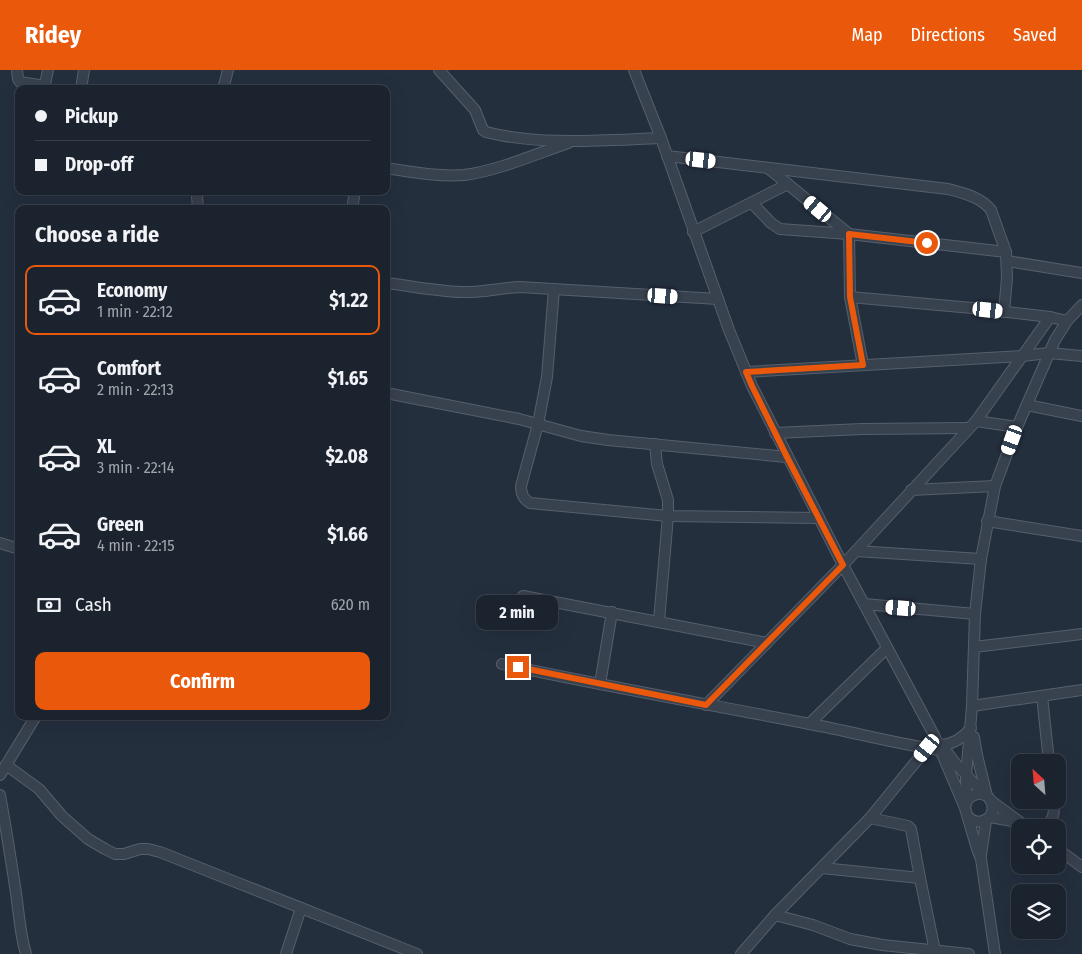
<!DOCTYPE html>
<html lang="en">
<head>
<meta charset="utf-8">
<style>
  body { margin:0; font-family:"Fira Sans Condensed",sans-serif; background:#282f3a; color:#f1f3f6; height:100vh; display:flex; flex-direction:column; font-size:19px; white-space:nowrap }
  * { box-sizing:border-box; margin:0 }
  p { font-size:16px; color:#a0a4aa }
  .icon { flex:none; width:28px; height:28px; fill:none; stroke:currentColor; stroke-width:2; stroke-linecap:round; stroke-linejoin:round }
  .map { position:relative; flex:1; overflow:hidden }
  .panel { position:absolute; left:15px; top:135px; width:375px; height:515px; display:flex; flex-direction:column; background:#1b232e; border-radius:10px; box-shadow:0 5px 20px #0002,0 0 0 1px #39404a }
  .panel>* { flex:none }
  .guide { position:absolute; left:15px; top:15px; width:375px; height:110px; border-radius:10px; box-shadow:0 5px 20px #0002,0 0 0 1px #39404a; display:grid; align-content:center; height:110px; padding:0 20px; background:#1b232e }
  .needle { width:32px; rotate:334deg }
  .tools { position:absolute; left:1011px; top:684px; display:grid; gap:10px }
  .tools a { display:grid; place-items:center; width:55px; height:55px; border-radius:10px; background:#1b232e; box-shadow:0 5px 20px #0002,0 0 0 1px #39404a; font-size:25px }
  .end { position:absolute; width:22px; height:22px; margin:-11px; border:6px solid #ea580c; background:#fff; box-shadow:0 0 0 2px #fff }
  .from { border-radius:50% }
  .bubble { position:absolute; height:35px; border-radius:10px; background:#1b232e; box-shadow:0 5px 20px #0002,0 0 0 1px #39404a; font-size:16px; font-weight:700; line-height:35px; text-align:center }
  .car { position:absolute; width:15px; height:30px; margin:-15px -8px; border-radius:6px; box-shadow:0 0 4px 1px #0007; background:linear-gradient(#fff 24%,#345 0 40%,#fff 0 76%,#345 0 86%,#fff 0) }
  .guide b { display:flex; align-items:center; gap:18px; height:48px; font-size:19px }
  .guide b+b { border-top:1px solid #39404a }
  .guide i { width:12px; height:12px; background:#f1f3f6 }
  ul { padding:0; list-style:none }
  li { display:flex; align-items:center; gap:15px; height:70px; margin:0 10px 8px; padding:0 10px; border:2px solid transparent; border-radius:10px }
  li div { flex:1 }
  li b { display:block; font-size:19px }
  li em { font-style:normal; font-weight:700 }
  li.active { border-color:#ea580c }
  li>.icon { width:45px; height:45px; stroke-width:1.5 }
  h2 { padding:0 20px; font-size:22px; line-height:60px }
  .pay { display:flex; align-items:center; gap:12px; height:55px; padding:0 20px; font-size:19px }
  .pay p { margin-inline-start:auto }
  .primary-button { display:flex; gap:10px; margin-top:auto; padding:10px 20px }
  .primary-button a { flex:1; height:58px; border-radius:10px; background:#ea580c; color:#fff; font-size:20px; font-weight:700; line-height:58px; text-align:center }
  header { display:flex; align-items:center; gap:30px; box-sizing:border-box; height:70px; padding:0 25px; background:#ea580c; color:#fff }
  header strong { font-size:24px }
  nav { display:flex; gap:28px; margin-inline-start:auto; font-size:18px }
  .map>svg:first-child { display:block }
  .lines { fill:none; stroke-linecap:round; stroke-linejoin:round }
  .minor-casing { stroke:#565f6c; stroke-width:12 }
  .minor { stroke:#38414e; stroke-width:10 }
  .route { stroke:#ea580c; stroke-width:6 }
</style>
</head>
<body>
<header>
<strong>Ridey</strong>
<nav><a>Map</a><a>Directions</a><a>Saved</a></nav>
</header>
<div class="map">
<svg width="1082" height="884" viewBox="0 0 1082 884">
  <rect width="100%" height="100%" fill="#242f3e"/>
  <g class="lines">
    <!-- minor casing -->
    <g class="minor-casing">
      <g id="minor">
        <polyline points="17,0 18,9 20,12 45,16"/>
        <path d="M 439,0 L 475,40 L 483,60 L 486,62 C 541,76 605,70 661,68"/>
        <polyline points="634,0 661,68 729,260 752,316 843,495 934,665 965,738"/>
        <polyline points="44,19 48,0"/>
        <polyline points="81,19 84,0"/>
        <polyline points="223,19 228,0"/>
        <path d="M 667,86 L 948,119 C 963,123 981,127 991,140 L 1006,182 L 1007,208 L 1004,242"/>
        <path d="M 386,98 C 412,102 438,107 464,105 C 497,101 536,84 568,73"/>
        <polyline points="768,98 849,164 850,227 863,295"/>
        <polyline points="198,121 197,126 198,139"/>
        <polyline points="752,133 771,153 780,159 849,164 1006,182"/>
        <polyline points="352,139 355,121"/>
        <polyline points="693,162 788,114"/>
        <polyline points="1007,191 1082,203"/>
        <path d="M 386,213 C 411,216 436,221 461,222 C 481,223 500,218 520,217 L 718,229"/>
        <path d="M 554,219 L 547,307 L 538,354 L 521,416 C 521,424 523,429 530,433 L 668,446 L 819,448"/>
        <polyline points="850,227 972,238 1050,247"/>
        <polyline points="746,302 1022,286 1049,283 1082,286"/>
        <polyline points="386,323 519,349 581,366 608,370 787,387"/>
        <polyline points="1027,335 1082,346"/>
        <polyline points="976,351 1017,357"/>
        <polyline points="775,363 862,359 968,358"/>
        <polyline points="655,374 657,394 668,430 668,446 659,551"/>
        <polyline points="911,420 995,416"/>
        <polyline points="987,451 1082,466"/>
        <polyline points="0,473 19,479"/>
        <polyline points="856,481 981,489"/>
        <polyline points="523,526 767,573"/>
        <polyline points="864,534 975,544"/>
        <polyline points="974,577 1082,564"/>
        <path d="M 502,594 C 604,616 707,634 810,654 C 854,662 896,674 940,680 L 944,679"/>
        <polyline points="600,614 612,542"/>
        <polyline points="1042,626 1049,692"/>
        <polyline points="706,635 843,495 976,351 1050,247 1067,251"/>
        <polyline points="972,636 1082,620"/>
        <polyline points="809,654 887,578"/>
        <polyline points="974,667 977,685 987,726"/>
        <path d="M 941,675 C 954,674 963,668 971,658"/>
        <polyline points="944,678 956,694 985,725"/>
        <polyline points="6,695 39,719 62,746 88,769 105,779 115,784 124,784 140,779 148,779 160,782 417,884"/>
        <polyline points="0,705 36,646"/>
        <path d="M 0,725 C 6,758 11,790 16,823 C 19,844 20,864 26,884"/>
        <polyline points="990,730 1028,758"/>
        <polyline points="966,731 966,706 972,636 975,544 981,489 995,416 1017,357 1055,270 1067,251 1082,235"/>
        <path d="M 967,745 C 976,758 996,750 992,734 C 988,718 966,722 965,738 L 977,779 L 981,789 L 995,884"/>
        <polyline points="990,747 1018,752"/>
        <polyline points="870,748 908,756 911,759 920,808 935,881"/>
        <path d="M 1046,758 C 1054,747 1055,743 1053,730"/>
        <polyline points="1058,779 1082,797"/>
        <polyline points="981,785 986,751"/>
        <polyline points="822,798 920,808"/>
        <polyline points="775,845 813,855 850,869 882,875 969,884"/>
        <polyline points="286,884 301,838"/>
        <polyline points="741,884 775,845 870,748 927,678"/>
      </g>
    </g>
    <!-- minor -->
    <use href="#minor" class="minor"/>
  </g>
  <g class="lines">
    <!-- route -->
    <polyline class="route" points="518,597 706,635 843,495 787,387 752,316 746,302 863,295 850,227 849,164 927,173"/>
  </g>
</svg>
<div class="tools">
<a><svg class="needle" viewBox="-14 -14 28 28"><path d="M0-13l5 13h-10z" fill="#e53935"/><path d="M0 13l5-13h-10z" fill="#a0a4aa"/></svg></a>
<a><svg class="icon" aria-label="locate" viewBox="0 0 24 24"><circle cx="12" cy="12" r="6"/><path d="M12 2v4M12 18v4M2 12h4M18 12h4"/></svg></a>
<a><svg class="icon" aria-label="layers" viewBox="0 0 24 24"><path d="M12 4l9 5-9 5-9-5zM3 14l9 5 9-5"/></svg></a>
</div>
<i class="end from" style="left:927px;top:173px"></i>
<i class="end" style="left:518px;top:597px"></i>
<div class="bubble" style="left:476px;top:525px;width:82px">2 min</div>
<i class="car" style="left:701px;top:90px;rotate:96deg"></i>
<i class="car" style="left:818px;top:139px;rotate:310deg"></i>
<i class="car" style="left:663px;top:226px;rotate:94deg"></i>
<i class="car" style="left:988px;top:240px;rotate:96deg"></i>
<i class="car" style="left:1012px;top:370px;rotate:200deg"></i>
<i class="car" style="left:901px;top:538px;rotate:275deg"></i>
<i class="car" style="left:927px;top:678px;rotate:219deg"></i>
<div class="guide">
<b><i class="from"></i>Pickup</b>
<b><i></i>Drop-off</b>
</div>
<section class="panel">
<h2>Choose a ride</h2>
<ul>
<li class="active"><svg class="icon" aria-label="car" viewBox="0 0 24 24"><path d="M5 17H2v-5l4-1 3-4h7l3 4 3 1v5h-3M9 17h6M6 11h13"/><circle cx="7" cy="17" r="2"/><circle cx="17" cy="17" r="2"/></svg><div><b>Economy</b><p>1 min · 22:12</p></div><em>$1.22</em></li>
<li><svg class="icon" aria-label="car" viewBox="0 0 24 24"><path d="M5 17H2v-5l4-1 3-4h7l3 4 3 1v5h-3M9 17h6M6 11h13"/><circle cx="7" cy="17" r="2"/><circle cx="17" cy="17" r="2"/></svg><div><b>Comfort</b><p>2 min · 22:13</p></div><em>$1.65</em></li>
<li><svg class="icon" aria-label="car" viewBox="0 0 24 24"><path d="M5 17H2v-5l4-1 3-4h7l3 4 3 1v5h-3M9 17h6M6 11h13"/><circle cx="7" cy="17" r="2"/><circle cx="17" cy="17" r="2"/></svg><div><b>XL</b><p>3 min · 22:14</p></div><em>$2.08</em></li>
<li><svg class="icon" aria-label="car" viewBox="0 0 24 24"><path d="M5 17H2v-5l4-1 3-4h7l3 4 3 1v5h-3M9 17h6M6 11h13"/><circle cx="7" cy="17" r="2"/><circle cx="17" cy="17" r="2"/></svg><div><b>Green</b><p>4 min · 22:15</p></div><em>$1.66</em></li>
</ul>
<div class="pay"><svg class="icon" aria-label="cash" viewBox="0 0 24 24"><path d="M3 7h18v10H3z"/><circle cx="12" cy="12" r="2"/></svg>Cash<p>620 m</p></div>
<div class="primary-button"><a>Confirm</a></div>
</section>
</div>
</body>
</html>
